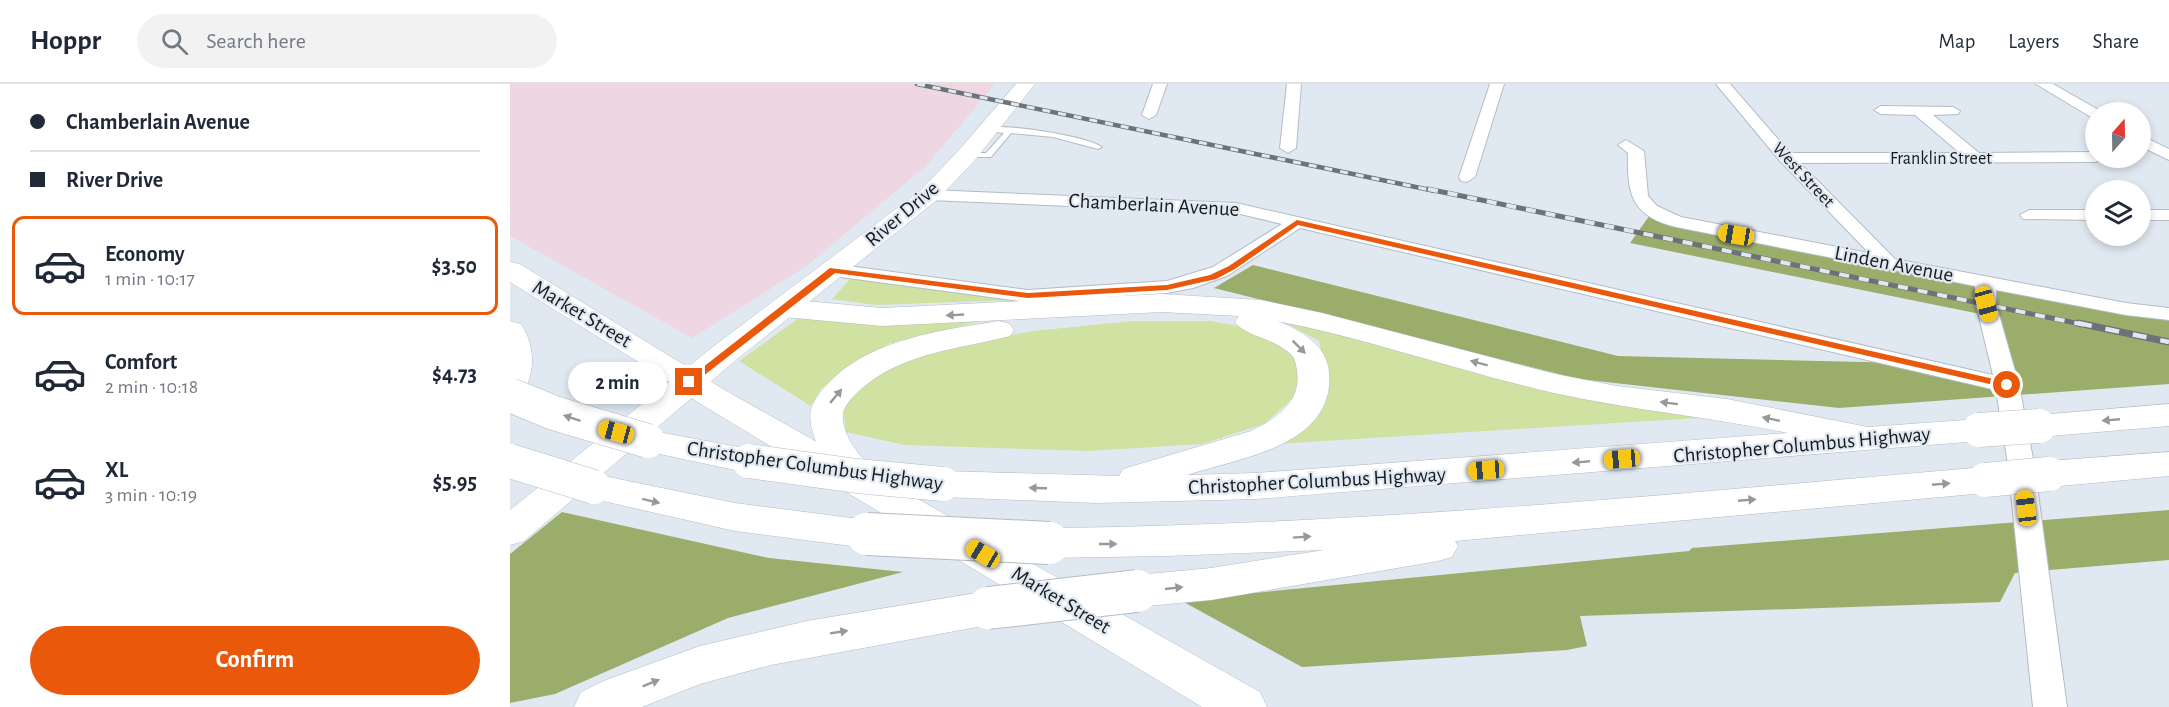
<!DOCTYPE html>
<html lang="en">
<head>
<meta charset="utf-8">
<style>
  body { margin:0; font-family:"Alegreya Sans",sans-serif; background:#f2f2f3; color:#1f2937; height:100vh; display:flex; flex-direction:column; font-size:22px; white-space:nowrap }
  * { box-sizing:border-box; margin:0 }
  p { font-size:20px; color:#747a83 }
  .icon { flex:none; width:33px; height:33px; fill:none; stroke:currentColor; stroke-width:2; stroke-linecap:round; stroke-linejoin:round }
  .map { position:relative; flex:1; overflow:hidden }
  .sheet { display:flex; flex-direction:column; background:#fff; width:510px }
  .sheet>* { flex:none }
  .top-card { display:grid; align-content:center; height:132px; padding:0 30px; background:#fff }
  .needle { width:39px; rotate:20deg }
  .controls { position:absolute; left:1575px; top:18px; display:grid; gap:12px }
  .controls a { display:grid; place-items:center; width:66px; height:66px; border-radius:50%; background:#fff; box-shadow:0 3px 9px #0003; font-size:30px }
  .end { position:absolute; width:27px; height:27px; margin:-14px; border:8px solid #ea580c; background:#fff; box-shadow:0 0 0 3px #fff }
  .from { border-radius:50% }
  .bubble { position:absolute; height:42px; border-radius:21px; background:#fff; box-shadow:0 3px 9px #0003; font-size:20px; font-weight:600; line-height:42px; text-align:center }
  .car { position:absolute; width:18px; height:36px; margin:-18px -9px; border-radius:8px; box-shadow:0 0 4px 2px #0007; background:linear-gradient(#f5c518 24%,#345 0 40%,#f5c518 0 76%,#345 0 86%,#f5c518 0) }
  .top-card b { display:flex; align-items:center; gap:21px; height:57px; font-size:22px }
  .top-card b+b { border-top:2px solid #e0e1e3 }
  .top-card i { width:15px; height:15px; background:#1f2937 }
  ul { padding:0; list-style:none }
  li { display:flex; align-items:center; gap:18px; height:99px; margin:0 12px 9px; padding:0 18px; border:3px solid transparent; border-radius:12px }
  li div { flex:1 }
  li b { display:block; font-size:22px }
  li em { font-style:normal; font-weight:600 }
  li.selected { border-color:#ea580c }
  li>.icon { width:54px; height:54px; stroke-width:1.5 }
  .action { display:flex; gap:12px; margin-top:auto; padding:12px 30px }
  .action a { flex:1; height:69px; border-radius:36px; background:#ea580c; color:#fff; font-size:24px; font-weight:600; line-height:69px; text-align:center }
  header { display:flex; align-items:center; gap:36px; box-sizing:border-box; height:84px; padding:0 30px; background:#fff; border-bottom:2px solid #e0e1e3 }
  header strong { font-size:28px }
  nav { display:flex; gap:33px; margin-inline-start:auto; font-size:21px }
  .search { width:420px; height:54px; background:#f2f2f3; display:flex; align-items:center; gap:15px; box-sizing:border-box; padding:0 21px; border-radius:33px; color:#747a83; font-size:22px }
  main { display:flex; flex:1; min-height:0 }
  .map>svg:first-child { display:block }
  .industrial { fill:#eed7e2 }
  .green { fill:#cfe2a2 }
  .forest { fill:#9aad6b }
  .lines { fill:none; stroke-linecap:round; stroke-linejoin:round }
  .service-casing { stroke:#b3bcc4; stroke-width:2 }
  .minor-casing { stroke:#b3bcc4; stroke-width:2 }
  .secondary-casing { stroke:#b3bcc4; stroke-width:1 }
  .primary-casing { stroke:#b3bcc4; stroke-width:1 }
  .motorway-casing { stroke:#b3bcc4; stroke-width:1 }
  .service { fill:#fff; fill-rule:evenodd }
  .minor { fill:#fff; fill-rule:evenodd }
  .secondary { fill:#fff; fill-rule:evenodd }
  .primary { fill:#fff; fill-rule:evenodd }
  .motorway { fill:#fff; fill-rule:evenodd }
  .rail-far2-casing { stroke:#6c7278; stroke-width:4.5 }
  .rail-far1-casing { stroke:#6c7278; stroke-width:5 }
  .rail-casing { stroke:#6c7278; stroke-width:7 }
  .rail-far2 { stroke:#e0e9f2; stroke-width:3; stroke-dasharray:8; stroke-linecap:butt }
  .rail-far1 { stroke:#e0e9f2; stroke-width:4; stroke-dasharray:10; stroke-linecap:butt }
  .rail { stroke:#e0e9f2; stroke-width:4.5; stroke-dasharray:14; stroke-linecap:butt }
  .motorway-bridge-far1-casing { stroke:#b3bcc4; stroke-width:35; stroke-linecap:butt }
  .motorway-bridge-casing { stroke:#b3bcc4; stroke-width:44; stroke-linecap:butt }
  .motorway-bridge-far1 { stroke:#fff; stroke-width:34 }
  .motorway-bridge { stroke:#fff; stroke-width:42 }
  .oneway { fill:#97989a }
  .route { fill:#ea580c }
  .labels { text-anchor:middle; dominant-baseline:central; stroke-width:4.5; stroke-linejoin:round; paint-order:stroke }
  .far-street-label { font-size:18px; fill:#171b1e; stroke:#e0e9f2 }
  .street-label { font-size:21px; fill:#171b1e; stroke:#e0e9f2 }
</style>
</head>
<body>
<header>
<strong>Hoppr</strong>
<div class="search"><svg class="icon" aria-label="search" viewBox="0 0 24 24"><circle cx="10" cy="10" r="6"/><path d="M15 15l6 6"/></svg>Search here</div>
<nav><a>Map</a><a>Layers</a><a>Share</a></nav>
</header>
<main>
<section class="sheet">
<div class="top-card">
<b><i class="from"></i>Chamberlain Avenue</b>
<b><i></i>River Drive</b>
</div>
<ul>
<li class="selected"><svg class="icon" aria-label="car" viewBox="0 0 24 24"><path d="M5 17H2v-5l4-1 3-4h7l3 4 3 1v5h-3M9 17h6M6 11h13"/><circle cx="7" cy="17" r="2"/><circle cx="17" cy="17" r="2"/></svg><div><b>Economy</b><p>1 min · 10:17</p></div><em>$3.50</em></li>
<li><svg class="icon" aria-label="car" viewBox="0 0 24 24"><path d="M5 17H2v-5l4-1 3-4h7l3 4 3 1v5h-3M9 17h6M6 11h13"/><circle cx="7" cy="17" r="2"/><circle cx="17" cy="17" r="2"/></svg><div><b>Comfort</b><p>2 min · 10:18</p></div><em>$4.73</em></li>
<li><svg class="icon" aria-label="car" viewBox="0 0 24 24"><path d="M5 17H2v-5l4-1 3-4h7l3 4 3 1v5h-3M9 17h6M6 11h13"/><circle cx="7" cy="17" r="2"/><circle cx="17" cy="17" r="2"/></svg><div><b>XL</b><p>3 min · 10:19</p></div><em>$5.95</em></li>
</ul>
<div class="action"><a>Confirm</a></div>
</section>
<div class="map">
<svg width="1659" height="623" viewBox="0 0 1659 623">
  <rect width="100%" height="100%" fill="#e0e9f2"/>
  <!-- industrial -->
  <polygon class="industrial" points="0,0 485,0 416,82 295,183 182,254 0,152"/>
  <!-- green -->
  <g class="green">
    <polygon points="341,194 503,216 365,221 322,215"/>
    <polygon points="761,231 1054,307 1188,334 765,360 794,345 818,306 809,257"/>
    <polygon points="289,234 480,235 378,260 311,305 301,322 229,277"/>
    <polygon points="623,237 700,237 756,247 789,271 792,306 754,340 692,360 579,367 394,361 336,348 333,323 362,292 417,268 522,247"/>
  </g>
  <!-- forest -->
  <g class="forest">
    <polygon points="1142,128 1659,229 1659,300 1329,324 1069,295 704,204 743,181 1108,272 1397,279 1495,299 1480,232 1120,159"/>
    <polygon points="1659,426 1659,476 1505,489 1490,518 1070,532 1077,562 1057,566 792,583 670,516 1179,467 1182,464"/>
    <polygon points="52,428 259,474 393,488 218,534 45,610 0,619 0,470"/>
  </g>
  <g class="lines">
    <!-- service casing -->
    <g class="service-casing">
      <path id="service" d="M 476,43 C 499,41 573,51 592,63 L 588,65 L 543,53 L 501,49 L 481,73 L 454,73 L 454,69 L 476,69 L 494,49 L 476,47 Z"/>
    </g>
    <!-- minor casing -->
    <g class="minor-casing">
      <g id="minor">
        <polygon points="643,0 657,0 646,31 639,35 632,31"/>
        <polygon points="777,0 791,0 786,64 778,69 770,64"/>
        <polygon points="980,0 994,0 965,93 957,98 951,97 949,93"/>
        <path d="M 1206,0 L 1220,0 L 1280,69 L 1450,69 L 1405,31 L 1371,30 L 1364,26 L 1371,22 L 1443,23 L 1450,27 L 1448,30 L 1423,31 L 1469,69 L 1586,68 L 1586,74 L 1594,74 L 1586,78 L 1290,79 L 1385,175 L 1616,219 L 1659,224 L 1659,236 L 1616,231 L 1486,206 L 1486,220 L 1509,301 L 1524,380 L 1557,623 L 1523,623 L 1498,380 L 1486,306 L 790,144 L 717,192 L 683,204 L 657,209 L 518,218 L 323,192 L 316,190 L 313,186 L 316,182 L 323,180 L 518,206 L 657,197 L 703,183 L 772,140 L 726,129 L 419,116 L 410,111 L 419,106 L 726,119 L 1483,291 L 1466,220 L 1465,202 L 1166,143 C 1121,132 1117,110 1118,69 L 1108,61 L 1116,56 L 1134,67 L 1138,112 L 1147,122 L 1171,133 L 1359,169 L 1270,77 Z"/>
        <polygon points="1526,0 1543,0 1592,28 1586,28 1586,34 1581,33"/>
        <polygon points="1630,51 1659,65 1659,76 1630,62"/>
        <polygon points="1519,126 1586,126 1586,136 1513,135 1510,131"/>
        <rect x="1630" y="126" width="29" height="10"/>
      </g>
    </g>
    <!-- secondary casing -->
    <g class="secondary-casing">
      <polygon id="secondary" points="0,178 10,180 213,305 750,608 757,623 692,623 189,319 146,289 0,198"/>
    </g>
    <!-- primary casing -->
    <g class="primary-casing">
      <polygon id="primary" points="506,0 525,0 465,76 427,116 226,276 14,457 0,461 0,426 204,262 411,106 449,66"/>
    </g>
    <!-- motorway casing -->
    <g class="motorway-casing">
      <g id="motorway">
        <path d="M 652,210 L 751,216 L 812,229 L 1045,290 L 1107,302 L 1217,315 L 1358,343 L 1469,335 L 1481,338 L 1486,346 L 1481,354 L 1469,357 L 746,415 L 587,419 L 433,413 L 420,409 L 414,400 L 420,391 L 433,387 L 609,392 L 613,385 L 741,347 C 773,331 797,313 784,274 C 768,254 735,253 725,238 L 729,232 L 652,228 L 372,242 L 274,233 L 264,230 L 260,224 L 264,218 L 274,215 L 372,224 ZM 767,237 C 860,255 951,288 1044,309 C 1121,326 1200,333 1278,349 L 746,389 L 677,391 C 729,374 826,362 819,288 C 817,261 789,245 767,237 Z"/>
        <path d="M 0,237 L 11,240 C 25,261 26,289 12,310 L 0,313 Z"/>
        <path d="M 489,237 L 500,240 L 504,246 L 500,252 C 446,266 393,268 350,306 C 341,315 331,323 333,337 C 337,363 359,378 372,399 L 366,408 C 357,411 348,414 340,408 C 322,396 291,341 303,320 C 339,258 425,247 489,237 Z"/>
        <polygon points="1659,320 1659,342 1529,353 1517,350 1512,342 1517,334 1529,331"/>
        <polygon points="138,346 239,365 252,368 257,377 252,386 239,389 126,365 120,357 126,349"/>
        <polygon points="1659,368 1659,392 1539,403 1526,399 1521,390 1526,381 1539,377"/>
        <path d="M 1475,383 L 1488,387 L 1493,396 L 1488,405 L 1475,409 L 945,457 L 948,462 L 942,473 L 928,477 L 701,516 L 627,523 L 612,519 L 606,507 L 612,495 L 627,491 L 701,484 L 814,466 L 656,472 L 539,474 L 525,469 L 519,459 L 525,449 L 539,444 C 852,441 1163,410 1475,383 Z"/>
        <polygon points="84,390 225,419 357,436 371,440 377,450 371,460 357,464 225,447 71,412 65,403 71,394"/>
        <polygon points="9,426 23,430 28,440 23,450 0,456 0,428"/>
        <polygon points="478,507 493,512 499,524 493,536 478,541 261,581 190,600 132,623 64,623 71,608 96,596 190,562 297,537"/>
      </g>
    </g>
    <!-- service -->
    <use href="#service" class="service"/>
    <!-- minor -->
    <use href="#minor" class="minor"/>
    <!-- secondary -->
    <use href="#secondary" class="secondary"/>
    <!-- primary -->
    <use href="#primary" class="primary"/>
    <!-- motorway -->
    <use href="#motorway" class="motorway"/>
    <!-- rail-far2 casing -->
    <g class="rail-far2-casing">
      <polyline id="rail-far2" points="407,0 925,107"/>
    </g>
    <!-- rail-far1 casing -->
    <g class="rail-far1-casing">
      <polyline id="rail-far1" points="918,105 1575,241"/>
    </g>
    <!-- rail casing -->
    <g class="rail-casing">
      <polyline id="rail" points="1568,239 1659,258"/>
    </g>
    <!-- rail-far2 -->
    <use href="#rail-far2" class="rail-far2"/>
    <!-- rail-far1 -->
    <use href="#rail-far1" class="rail-far1"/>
    <!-- rail -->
    <use href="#rail" class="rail"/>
    <!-- motorway-bridge-far1 casing -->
    <g class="motorway-bridge-far1-casing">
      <g id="motorway-bridge-far1">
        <polyline points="0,311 44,329 138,357"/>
        <polyline points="1469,346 1529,342"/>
        <polyline points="0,377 84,403"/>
        <polyline points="239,377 347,392 433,400"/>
        <polyline points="1475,396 1539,390"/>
      </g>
    </g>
    <!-- motorway-bridge casing -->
    <g class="motorway-bridge-casing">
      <g id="motorway-bridge">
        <polyline points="357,450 539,459"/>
        <polyline points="478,524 627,507"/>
      </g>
    </g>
    <!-- motorway-bridge-far1 -->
    <use href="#motorway-bridge-far1" class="motorway-bridge-far1"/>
    <!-- motorway-bridge -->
    <use href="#motorway-bridge" class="motorway-bridge"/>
  </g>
  <!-- one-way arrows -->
  <defs><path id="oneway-solid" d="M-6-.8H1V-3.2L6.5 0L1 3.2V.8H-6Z" transform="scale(1.5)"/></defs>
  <g class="oneway">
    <use href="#oneway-solid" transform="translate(445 231) rotate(177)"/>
    <use href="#oneway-solid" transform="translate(789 263) rotate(45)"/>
    <use href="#oneway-solid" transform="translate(969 279) rotate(-165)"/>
    <use href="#oneway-solid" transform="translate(326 312) rotate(-50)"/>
    <use href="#oneway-solid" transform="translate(1159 319) rotate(-173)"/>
    <use href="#oneway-solid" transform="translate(62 334) rotate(-162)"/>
    <use href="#oneway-solid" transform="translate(1261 335) rotate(-168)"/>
    <use href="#oneway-solid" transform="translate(1601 336) rotate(175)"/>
    <use href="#oneway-solid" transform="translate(1071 378) rotate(175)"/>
    <use href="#oneway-solid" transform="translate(1431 400) rotate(-5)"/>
    <use href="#oneway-solid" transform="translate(528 404) rotate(-178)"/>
    <use href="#oneway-solid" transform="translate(1237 416) rotate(-5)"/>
    <use href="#oneway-solid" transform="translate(141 417) rotate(14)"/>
    <use href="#oneway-solid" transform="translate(792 453) rotate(-4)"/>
    <use href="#oneway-solid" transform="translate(598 460)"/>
    <use href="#oneway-solid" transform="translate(664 504) rotate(-6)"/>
    <use href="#oneway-solid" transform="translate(329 548) rotate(-9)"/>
    <use href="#oneway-solid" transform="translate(141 599) rotate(-22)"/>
  </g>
  <!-- route -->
  <polygon class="route" points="787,136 1497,298 1502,301 1497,304 788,141 725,185 706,195 657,206 518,214 325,189 183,300 174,298 320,184 518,209 657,201 700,191 719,182"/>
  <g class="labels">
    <!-- far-street labels -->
    <g class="far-street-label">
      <text x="1431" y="75">Franklin Street</text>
      <text transform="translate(1293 91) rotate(47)">West Street</text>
    </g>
    <!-- street labels -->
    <g class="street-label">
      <text transform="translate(644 121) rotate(3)">Chamberlain Avenue</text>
      <text transform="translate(392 130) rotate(-40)">River Drive</text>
      <text transform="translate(1384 180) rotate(11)">Linden Avenue</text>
      <text transform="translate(72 230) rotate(31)">Market Street</text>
      <text transform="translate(1292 361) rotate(-5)">Christopher Columbus Highway</text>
      <text transform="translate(305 382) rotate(8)">Christopher Columbus Highway</text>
      <text transform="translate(807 397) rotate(-3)">Christopher Columbus Highway</text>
      <text transform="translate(551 516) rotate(31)">Market Street</text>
    </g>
  </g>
</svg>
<div class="controls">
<a><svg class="needle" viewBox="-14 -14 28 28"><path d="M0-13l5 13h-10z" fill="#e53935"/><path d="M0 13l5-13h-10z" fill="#747a83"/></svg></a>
<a><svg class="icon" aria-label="layers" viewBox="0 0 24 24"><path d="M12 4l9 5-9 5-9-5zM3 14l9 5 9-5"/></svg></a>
</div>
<i class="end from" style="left:1497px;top:301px"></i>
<i class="end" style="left:179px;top:298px"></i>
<div class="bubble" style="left:58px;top:278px;width:99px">2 min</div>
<i class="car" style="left:1226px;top:151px;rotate:280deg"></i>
<i class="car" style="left:1476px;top:220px;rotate:165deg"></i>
<i class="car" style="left:106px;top:348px;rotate:285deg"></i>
<i class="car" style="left:1112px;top:375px;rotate:265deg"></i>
<i class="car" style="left:976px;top:386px;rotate:266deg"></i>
<i class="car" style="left:1516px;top:424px;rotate:353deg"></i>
<i class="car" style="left:473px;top:470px;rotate:301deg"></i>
</div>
</main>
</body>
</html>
